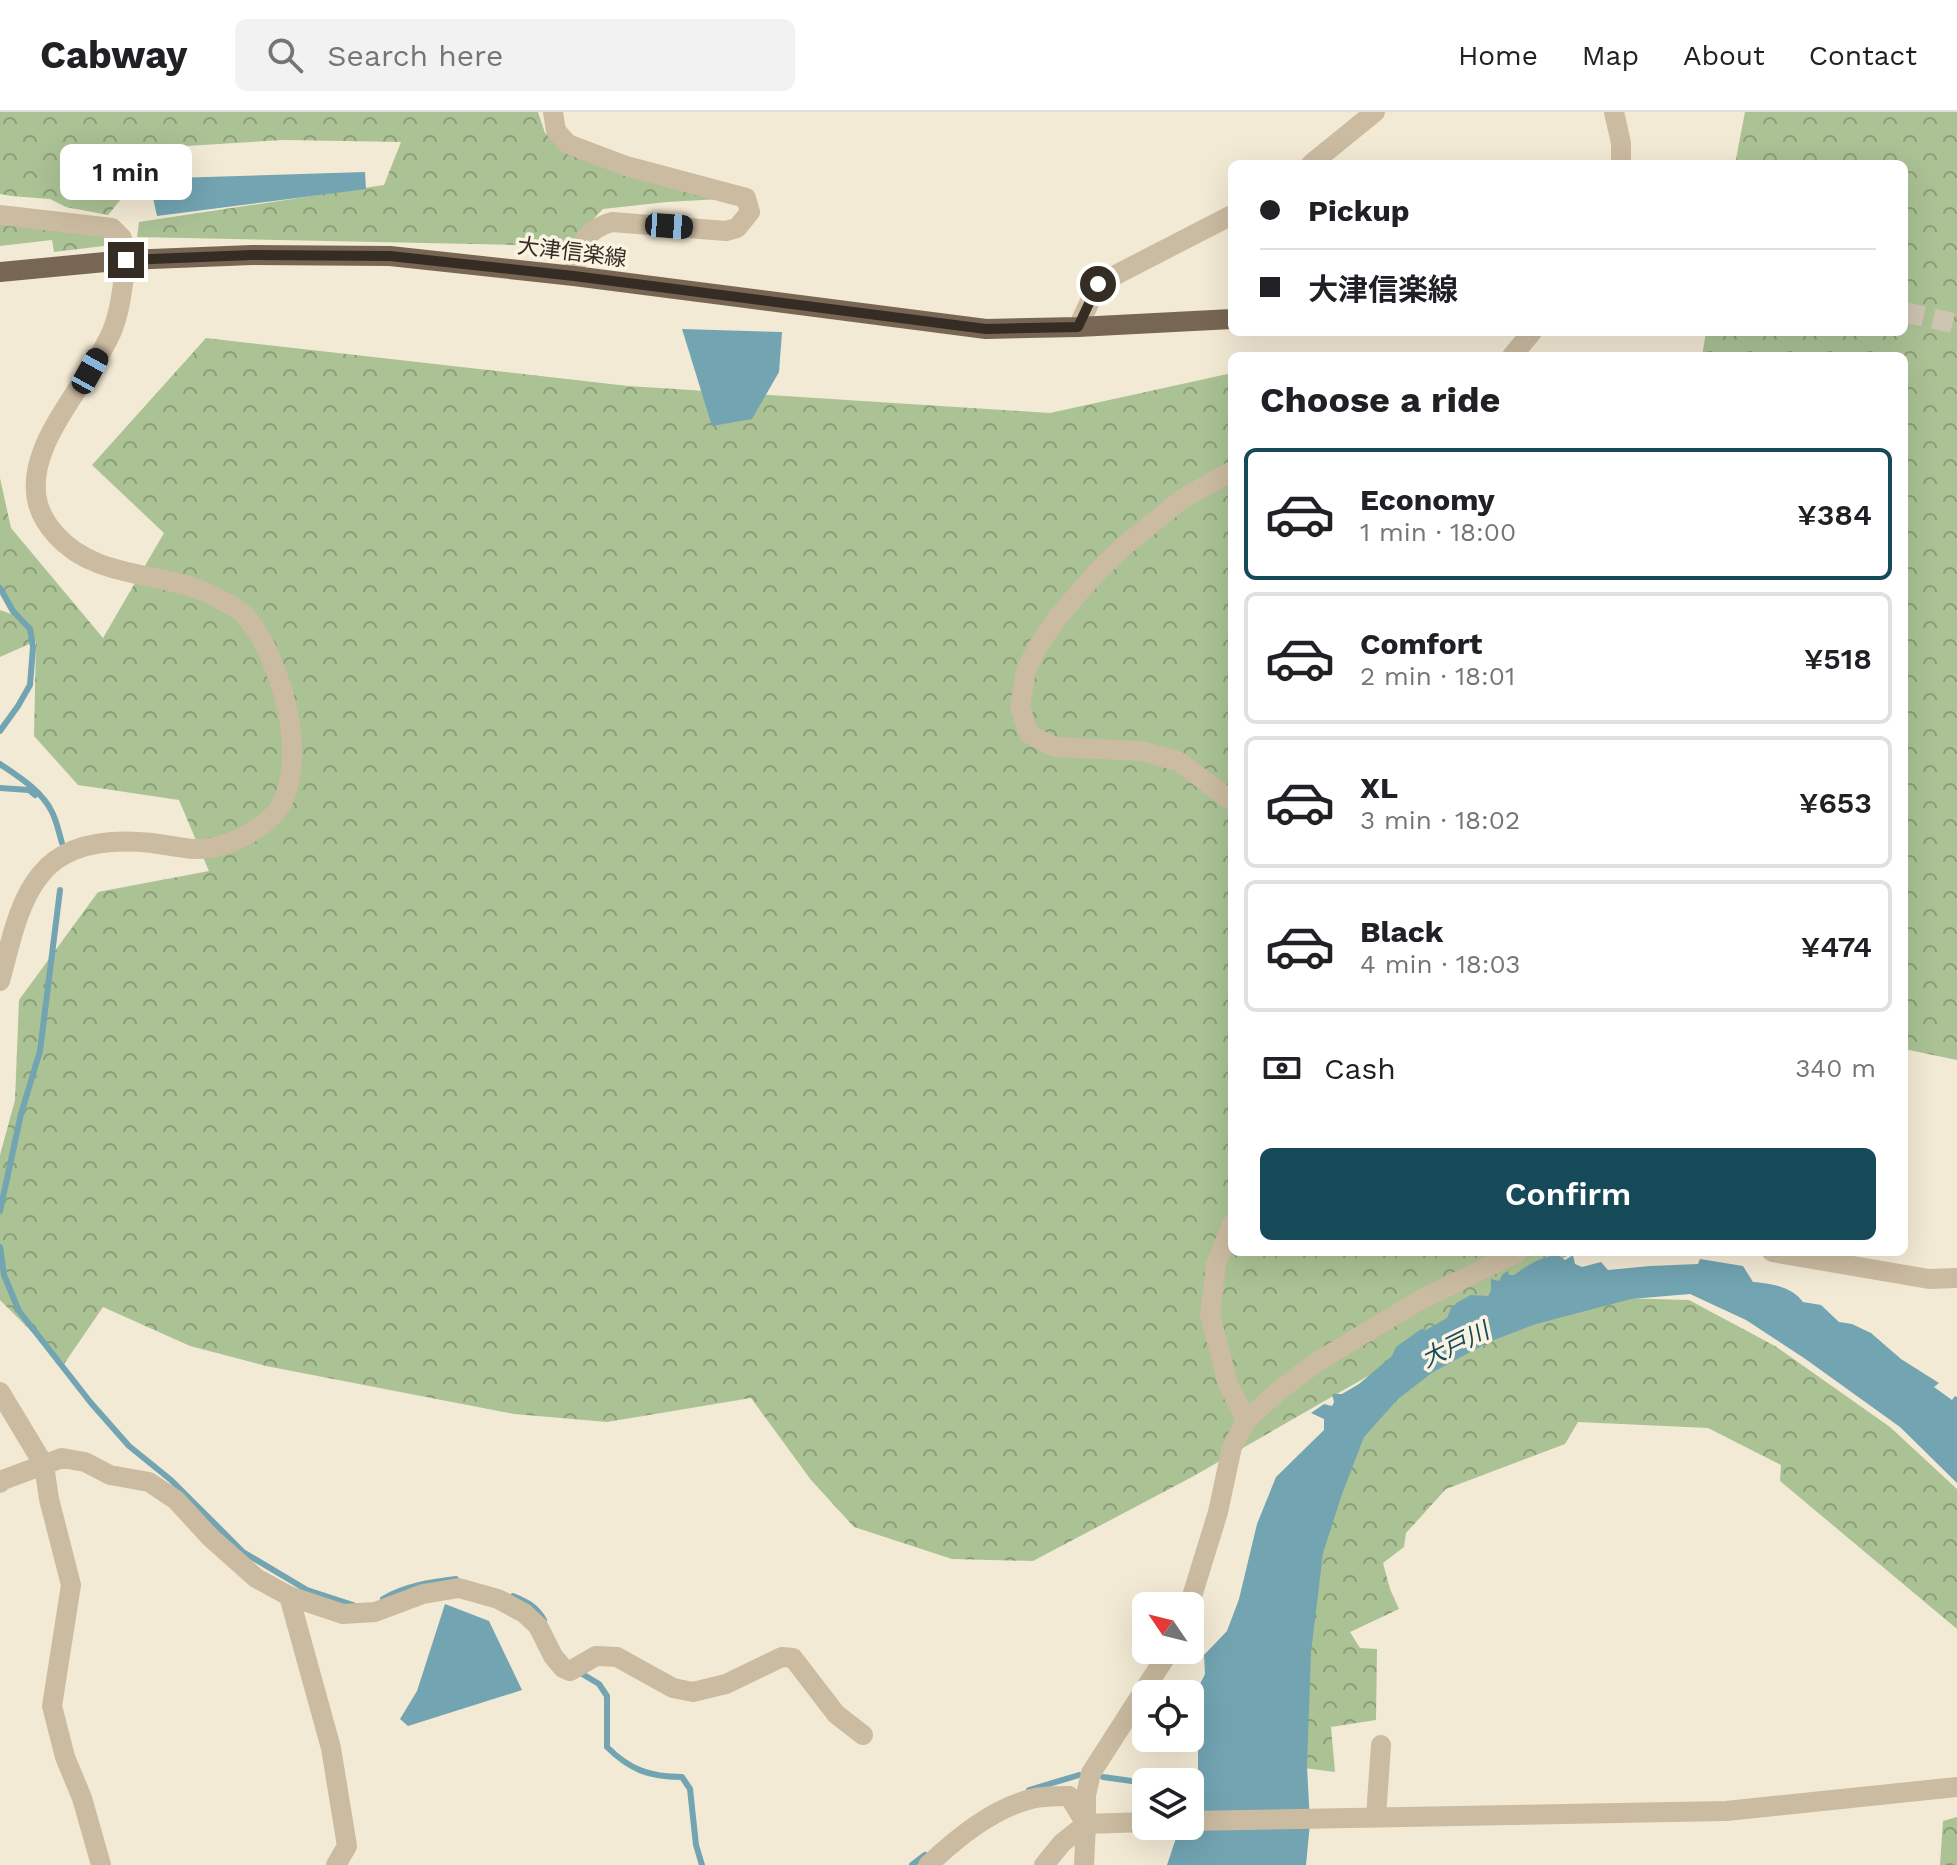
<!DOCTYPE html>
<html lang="en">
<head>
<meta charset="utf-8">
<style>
  body { margin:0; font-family:"Work Sans","Noto Sans JP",sans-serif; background:#f2f2f2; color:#202124; height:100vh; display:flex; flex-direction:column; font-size:30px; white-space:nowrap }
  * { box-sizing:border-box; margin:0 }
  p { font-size:26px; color:#757577 }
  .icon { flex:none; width:44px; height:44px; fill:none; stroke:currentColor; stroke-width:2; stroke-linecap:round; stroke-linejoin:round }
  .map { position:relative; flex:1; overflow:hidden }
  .drawer { position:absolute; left:1228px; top:240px; width:680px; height:904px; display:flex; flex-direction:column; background:#fff; border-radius:12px; box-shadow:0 8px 32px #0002 }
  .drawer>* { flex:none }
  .guide { position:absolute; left:1228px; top:48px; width:680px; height:176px; border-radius:12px; box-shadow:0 8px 32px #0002; display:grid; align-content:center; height:176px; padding:0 32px; background:#fff }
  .needle { width:52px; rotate:305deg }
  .buttons { position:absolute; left:1132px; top:1480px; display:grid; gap:16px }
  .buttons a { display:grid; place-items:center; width:72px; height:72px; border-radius:12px; background:#fff; box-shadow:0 8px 32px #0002; font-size:40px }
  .end { position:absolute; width:36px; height:36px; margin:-18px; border:10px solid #352c24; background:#fff; box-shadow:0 0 0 4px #fff }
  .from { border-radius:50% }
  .bubble { position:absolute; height:56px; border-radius:12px; background:#fff; box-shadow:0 8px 32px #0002; font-size:26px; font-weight:600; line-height:56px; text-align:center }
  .car { position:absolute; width:24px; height:48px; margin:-24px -12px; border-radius:10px; box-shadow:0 0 6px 2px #0007; background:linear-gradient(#222 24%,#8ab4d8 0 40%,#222 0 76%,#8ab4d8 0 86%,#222 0) }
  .guide b { display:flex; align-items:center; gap:28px; height:76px; font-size:30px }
  .guide b+b { border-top:2px solid #e0e0e0 }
  .guide i { width:20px; height:20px; background:#202124 }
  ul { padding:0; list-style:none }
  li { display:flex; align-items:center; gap:24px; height:132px; margin:0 16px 12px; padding:0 16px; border:4px solid #e0e0e0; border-radius:12px }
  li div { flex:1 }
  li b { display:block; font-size:30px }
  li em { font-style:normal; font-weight:600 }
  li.on { border-color:#174a59 }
  li>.icon { width:72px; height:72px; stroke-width:1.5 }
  h2 { padding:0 32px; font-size:36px; line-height:96px }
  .pay { display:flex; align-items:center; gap:20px; height:88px; padding:0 32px; font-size:30px }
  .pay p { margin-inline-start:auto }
  .primary-button { display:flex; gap:16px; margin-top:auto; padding:16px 32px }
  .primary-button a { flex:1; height:92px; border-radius:12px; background:#174a59; color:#fff; font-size:32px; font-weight:600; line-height:92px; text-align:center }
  header { display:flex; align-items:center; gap:48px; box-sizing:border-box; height:112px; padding:0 40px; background:#fff; border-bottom:2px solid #e0e0e0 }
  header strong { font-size:38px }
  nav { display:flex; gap:44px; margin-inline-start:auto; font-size:28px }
  .search { width:560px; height:72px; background:#f2f2f2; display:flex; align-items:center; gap:20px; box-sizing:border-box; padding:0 28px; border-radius:12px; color:#757577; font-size:30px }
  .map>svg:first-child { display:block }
  .forest { fill:url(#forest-crowns) }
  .water { fill:#72a4b2 }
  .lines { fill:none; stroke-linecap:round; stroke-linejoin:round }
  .stream { stroke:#72a4b2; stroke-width:6 }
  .primary-tunnel { stroke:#cdc4b2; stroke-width:20; stroke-dasharray:20 10; stroke-linecap:butt }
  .minor { stroke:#cbbba1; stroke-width:20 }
  .tertiary { stroke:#cbbba1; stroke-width:20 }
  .primary { stroke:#786654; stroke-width:20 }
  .route { stroke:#352c24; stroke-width:10 }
  .labels { text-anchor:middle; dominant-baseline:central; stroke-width:7; stroke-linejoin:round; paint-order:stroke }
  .street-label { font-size:22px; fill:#352c24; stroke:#faf3e2 }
  .water-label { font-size:24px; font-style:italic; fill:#174a59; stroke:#faf3e2 }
</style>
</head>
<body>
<header>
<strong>Cabway</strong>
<div class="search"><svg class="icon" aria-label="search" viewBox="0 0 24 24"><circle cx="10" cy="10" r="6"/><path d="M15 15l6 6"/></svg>Search here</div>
<nav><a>Home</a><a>Map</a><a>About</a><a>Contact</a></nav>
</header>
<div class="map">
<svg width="1957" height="1753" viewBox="0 0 1957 1753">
  <defs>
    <pattern id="forest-crowns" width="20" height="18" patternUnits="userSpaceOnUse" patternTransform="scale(2)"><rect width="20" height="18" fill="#abc295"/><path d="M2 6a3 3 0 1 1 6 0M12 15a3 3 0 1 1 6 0" fill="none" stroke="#8c9e79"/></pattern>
  </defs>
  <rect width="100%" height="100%" fill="#f3ead5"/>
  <!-- forest -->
  <g class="forest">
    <polygon points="0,0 538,0 545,21 568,37 721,87 667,90 603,97 568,134 137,125 139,110 384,73 401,30 283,28 104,39 114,65 121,70 127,80 108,103 66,95 50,87 11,84 0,82"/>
    <polygon points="1745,0 1957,0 1957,948 1904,937 1904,244 1702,244 1706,220 1904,220 1904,52 1735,52"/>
    <polygon points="0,110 111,125 112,133 54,140 52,128 0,134"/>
    <polygon points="206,226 628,274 1050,301 1232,261 1232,1140 1573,1140 1499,1189 1192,1365 1033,1449 952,1447 854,1415 811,1368 751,1286 607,1310 514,1302 266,1254 190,1234 103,1195 64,1252 0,1188 0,1043 15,988 19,888 98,780 209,759 179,688 78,673 34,624 36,529 0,545 0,498 11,502 0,482 0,366 11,416 103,526 164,421 92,353"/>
    <polygon points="1582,1185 1689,1188 1775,1234 1890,1315 1957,1377 1957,1517 1780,1369 1781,1353 1708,1316 1578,1310 1565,1332 1446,1377 1406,1421 1404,1435 1383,1451 1390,1477 1399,1497 1350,1520 1360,1536 1377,1537 1376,1608 1331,1615 1335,1660 1296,1655 1297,1529 1350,1325 1428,1252"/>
    <polygon points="1957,1705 1957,1753 1940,1753 1943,1709"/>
  </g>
  <!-- water -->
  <g class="water">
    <polygon points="365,60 366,77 157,104 153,86 142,86 140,67"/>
    <polygon points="682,217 782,220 779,260 752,307 712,314"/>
    <path d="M 1558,1143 L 1565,1148 L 1573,1143 L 1575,1152 L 1582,1155 L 1601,1150 L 1608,1158 L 1650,1154 L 1698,1152 L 1700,1147 L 1743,1154 L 1753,1170 C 1770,1171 1793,1175 1803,1190 L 1821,1193 L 1839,1210 L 1852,1212 L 1871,1221 L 1901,1247 L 1939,1271 L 1934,1275 L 1952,1288 L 1955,1284 L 1957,1285 L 1957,1371 L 1900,1315 L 1804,1246 L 1746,1208 L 1690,1182 L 1631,1187 L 1536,1212 L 1489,1230 L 1433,1260 L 1398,1287 L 1364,1325 L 1342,1382 L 1323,1441 L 1311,1540 L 1307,1654 L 1310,1711 L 1306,1753 L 1167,1753 L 1180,1714 L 1190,1714 L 1190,1689 L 1198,1668 L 1198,1576 L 1205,1562 L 1204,1543 L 1227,1519 L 1239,1487 L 1257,1412 L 1276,1365 L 1324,1318 L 1324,1307 L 1311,1301 L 1324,1292 L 1332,1294 L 1334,1290 L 1332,1282 L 1342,1282 L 1359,1272 L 1392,1244 L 1396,1235 L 1421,1217 L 1426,1218 L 1447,1206 L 1451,1196 L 1458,1190 L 1471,1183 L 1488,1184 L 1491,1179 L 1491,1167 L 1499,1169 L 1503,1162 L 1508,1159 L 1509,1163 L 1514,1163 C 1528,1153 1540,1145 1558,1143 Z"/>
    <polygon points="445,1492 489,1509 522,1578 408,1614 400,1607 417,1579"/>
  </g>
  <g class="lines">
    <!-- stream -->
    <g class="stream">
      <polyline points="0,476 13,499 30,517 33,535 30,573 18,594 0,619"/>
      <path d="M 0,652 C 19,665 42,679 52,700 C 57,710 59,721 62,731"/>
      <polyline points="0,676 29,678 35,683"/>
      <polyline points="0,1099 21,1002 40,939 60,778"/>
      <polyline points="0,1135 4,1163 19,1199 91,1291 129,1334 171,1368 243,1440 307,1478 353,1493"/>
      <path d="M 513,1484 C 527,1490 536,1494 544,1508"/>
      <path d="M 383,1487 C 405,1474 431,1470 456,1467"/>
      <path d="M 579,1560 L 599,1572 L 607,1584 L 607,1635 C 630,1658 650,1665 682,1665 L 690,1677 L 696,1733 L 702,1753"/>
      <polyline points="1103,1665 1146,1671"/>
      <polyline points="1029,1678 1079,1663"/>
      <polyline points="912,1753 925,1743"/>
    </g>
    <!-- primary-tunnel -->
    <polyline class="primary-tunnel" points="1904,200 1957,212"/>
    <!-- minor -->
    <g class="minor">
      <path d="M 553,0 L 556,19 L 568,32 L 626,54 L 746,86 L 750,100 L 737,116 L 726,119 L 612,110 C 584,118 577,136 574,164"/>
      <polyline points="1614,0 1621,31 1621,52"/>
      <polyline points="1311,52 1375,0"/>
      <polyline points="0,103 112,116 122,126 126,148"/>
      <polyline points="1078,215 1098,172 1232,103"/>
      <polyline points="1512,244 1532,220"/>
      <polyline points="1232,359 1182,387 1124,434 1096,461 1057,506 1037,536 1026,558 1020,595 1029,622 1054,635 1141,639 1178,649 1232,689"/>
      <polyline points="1232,1112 1216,1152 1210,1203 1228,1272 1246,1308"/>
      <polyline points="1772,1140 1929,1167 1957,1166"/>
      <polyline points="0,1280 44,1353 49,1387 71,1473 52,1594 65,1645 82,1686 101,1753"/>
      <polyline points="0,1371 0,1369 62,1346 85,1350 110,1363 149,1370 176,1388 210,1425 256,1466 289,1484 343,1502 375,1500 423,1482 459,1476 498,1487 524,1501 538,1514 553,1544 563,1556 570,1559 596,1544 617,1545 673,1576 693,1580 726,1572 782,1545 793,1546 836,1602 863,1623"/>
      <polyline points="289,1484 331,1636 347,1734 336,1753"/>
      <polyline points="1189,1494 1218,1400 1232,1335 1246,1308 1281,1277 1317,1250 1420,1188 1518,1140"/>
      <polyline points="1376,1705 1381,1633"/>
      <polyline points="1086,1712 1086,1683 1091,1661 1170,1538"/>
      <path d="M 928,1753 C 957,1726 992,1697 1031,1687 C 1043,1684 1056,1684 1069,1684 L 1086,1712"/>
    </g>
    <!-- tertiary -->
    <g class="tertiary">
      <path d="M 0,869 C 10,834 17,791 41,762 C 67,730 114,727 152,731 C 166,733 180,736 194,737 C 218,737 237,730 256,717 C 273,706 283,695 288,675 C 296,642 291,606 281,574 C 272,548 262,520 242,501 C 236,495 228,492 221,488 C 169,457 99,471 56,423 C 48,414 41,403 38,392 C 22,333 91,270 112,219 C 121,197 123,171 126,148"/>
      <polyline points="1190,1709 1726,1699 1957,1675"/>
      <polyline points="1044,1753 1062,1731 1086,1712 1146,1710"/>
      <polyline points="1084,1753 1086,1712"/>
    </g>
    <!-- primary -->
    <polyline class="primary" points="0,160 126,148 252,143 390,144 574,164 986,217 1078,215 1232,207"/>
  </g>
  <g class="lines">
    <!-- route -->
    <polyline class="route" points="126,148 252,143 390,144 574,164 986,217 1078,215 1098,172"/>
  </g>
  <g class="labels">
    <!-- street labels -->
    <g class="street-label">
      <text transform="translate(572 140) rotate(7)">大津信楽線</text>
    </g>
    <!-- water labels -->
    <g class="water-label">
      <text transform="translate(1455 1233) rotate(-26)">大戸川</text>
    </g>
  </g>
</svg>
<div class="buttons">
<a><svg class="needle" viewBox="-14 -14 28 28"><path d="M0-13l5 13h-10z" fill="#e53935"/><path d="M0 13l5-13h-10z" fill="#757577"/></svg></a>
<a><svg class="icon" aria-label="locate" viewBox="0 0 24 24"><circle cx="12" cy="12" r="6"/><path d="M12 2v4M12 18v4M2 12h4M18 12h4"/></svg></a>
<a><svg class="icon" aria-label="layers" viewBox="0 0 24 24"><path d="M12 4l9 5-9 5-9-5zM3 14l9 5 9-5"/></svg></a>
</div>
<i class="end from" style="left:1098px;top:172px"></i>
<i class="end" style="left:126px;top:148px"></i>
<div class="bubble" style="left:60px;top:32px;width:132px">1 min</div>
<i class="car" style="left:669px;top:114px;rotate:94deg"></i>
<i class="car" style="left:90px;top:259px;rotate:29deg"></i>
<div class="guide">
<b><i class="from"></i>Pickup</b>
<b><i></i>大津信楽線</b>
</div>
<section class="drawer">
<h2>Choose a ride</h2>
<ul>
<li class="on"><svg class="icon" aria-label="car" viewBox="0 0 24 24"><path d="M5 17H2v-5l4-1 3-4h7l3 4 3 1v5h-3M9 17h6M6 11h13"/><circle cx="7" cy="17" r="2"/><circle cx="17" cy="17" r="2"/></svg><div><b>Economy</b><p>1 min · 18:00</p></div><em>¥384</em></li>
<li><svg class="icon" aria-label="car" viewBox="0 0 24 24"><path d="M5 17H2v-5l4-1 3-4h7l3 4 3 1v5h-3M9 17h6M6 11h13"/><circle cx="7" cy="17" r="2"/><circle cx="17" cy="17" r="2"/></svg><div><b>Comfort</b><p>2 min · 18:01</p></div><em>¥518</em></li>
<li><svg class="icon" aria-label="car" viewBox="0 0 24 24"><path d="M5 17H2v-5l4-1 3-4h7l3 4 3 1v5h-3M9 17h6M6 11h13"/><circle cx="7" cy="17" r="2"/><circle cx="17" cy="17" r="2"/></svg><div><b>XL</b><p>3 min · 18:02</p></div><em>¥653</em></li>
<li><svg class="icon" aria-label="car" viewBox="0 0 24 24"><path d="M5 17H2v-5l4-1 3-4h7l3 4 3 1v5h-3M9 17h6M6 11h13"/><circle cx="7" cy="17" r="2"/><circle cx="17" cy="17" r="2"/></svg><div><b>Black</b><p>4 min · 18:03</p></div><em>¥474</em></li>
</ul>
<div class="pay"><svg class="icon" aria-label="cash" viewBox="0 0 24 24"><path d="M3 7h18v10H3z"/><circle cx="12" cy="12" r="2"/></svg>Cash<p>340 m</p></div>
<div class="primary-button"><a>Confirm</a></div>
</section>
</div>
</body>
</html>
